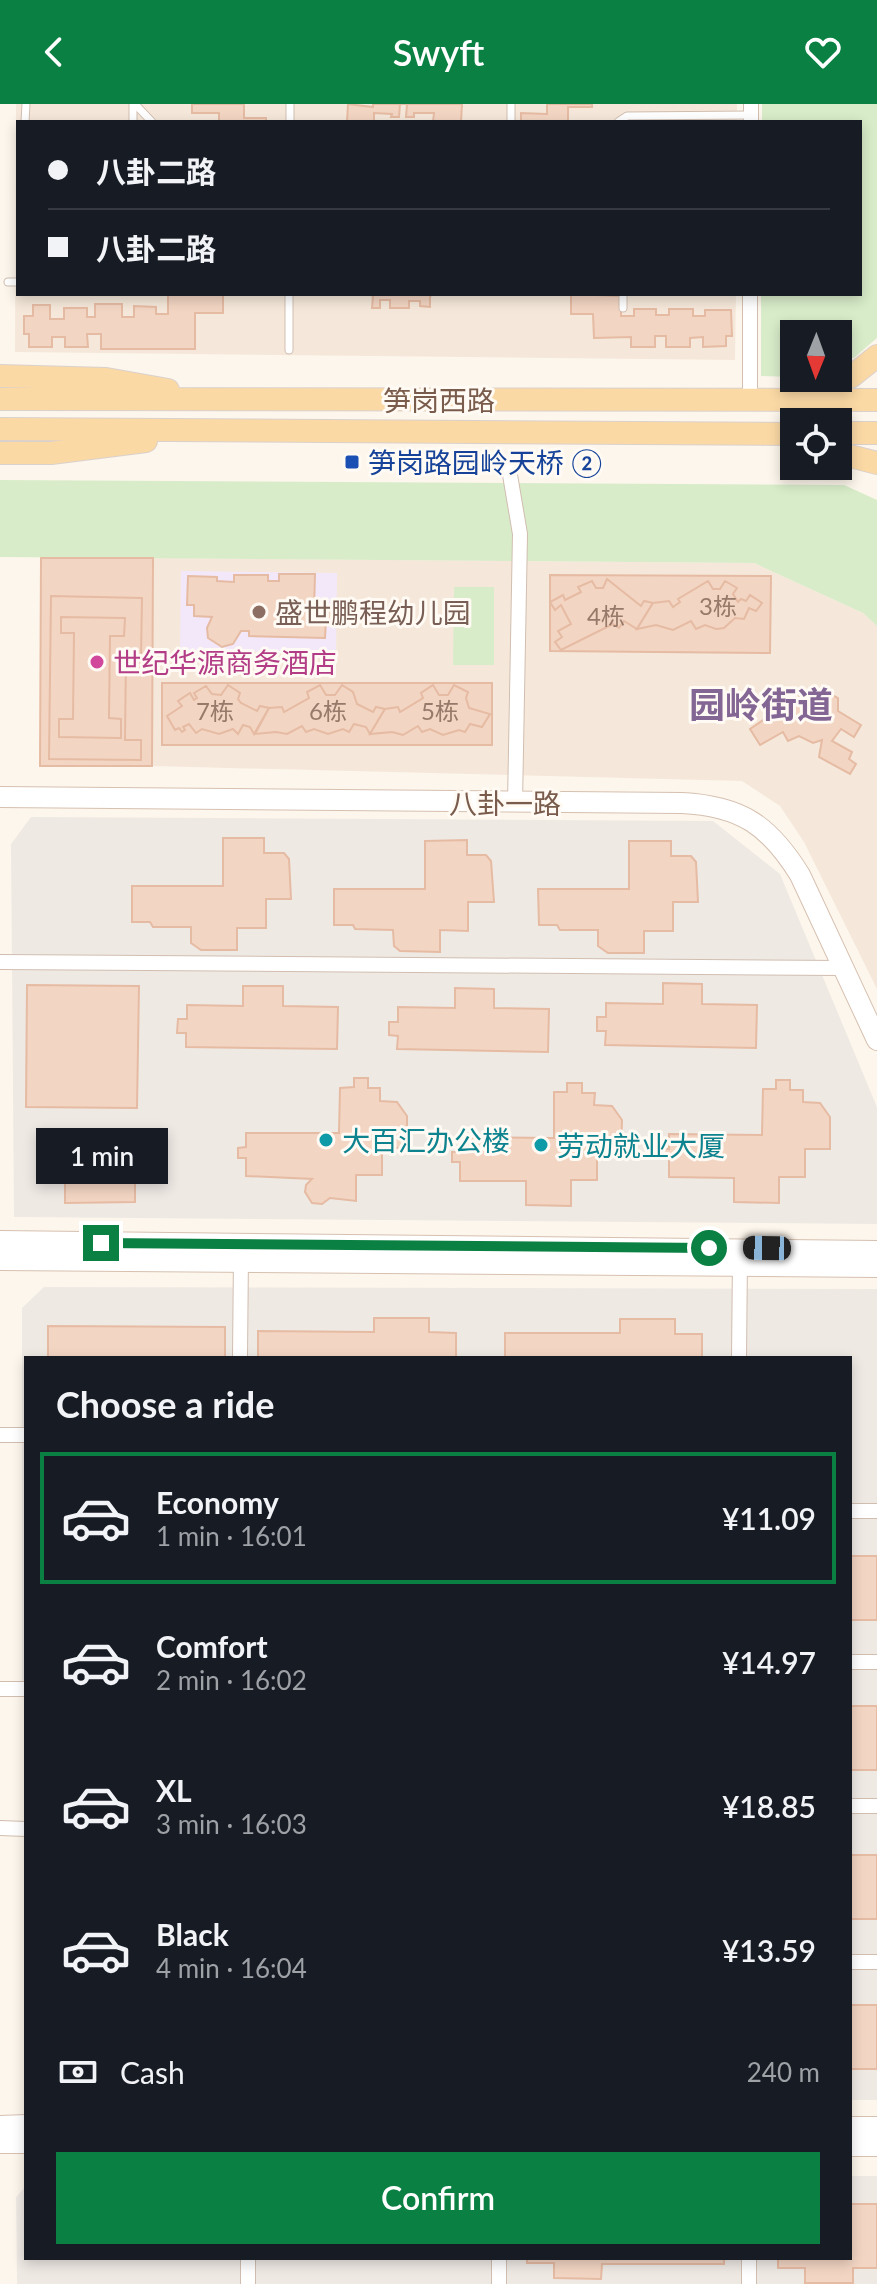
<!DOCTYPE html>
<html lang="en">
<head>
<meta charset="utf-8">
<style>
  body { margin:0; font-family:Lato,"Noto Sans SC",sans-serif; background:#242831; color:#f1f3f6; height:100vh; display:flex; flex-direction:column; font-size:30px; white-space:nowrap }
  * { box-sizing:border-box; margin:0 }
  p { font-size:26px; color:#9ea1a6 }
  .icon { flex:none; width:44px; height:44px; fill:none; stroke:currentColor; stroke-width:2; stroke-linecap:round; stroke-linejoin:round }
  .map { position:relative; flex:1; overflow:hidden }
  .details { position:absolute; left:24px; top:1252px; width:828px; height:904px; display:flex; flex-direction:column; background:#171b24; border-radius:0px; box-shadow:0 4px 12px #0003 }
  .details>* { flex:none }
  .banner { position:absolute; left:16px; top:16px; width:846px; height:176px; border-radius:0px; box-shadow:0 4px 12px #0003; display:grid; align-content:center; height:176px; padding:0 32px; background:#171b24 }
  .needle { width:52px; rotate:181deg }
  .buttons { position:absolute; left:780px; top:216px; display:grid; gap:16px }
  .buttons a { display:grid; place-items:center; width:72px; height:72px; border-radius:0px; background:#171b24; box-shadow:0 4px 12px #0003; font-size:40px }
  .end { position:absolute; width:36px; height:36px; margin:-18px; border:10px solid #0b8043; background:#fff; box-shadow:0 0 0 4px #fff }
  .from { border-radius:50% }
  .bubble { position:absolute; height:56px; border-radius:0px; background:#171b24; box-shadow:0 4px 12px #0003; font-size:26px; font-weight:600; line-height:56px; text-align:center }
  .car { position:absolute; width:24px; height:48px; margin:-24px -12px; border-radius:10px; box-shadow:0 0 6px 2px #0007; background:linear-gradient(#222 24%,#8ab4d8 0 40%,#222 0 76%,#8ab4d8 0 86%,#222 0) }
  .banner b { display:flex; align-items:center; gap:28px; height:76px; font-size:30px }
  .banner b+b { border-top:2px solid #363941 }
  .banner i { width:20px; height:20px; background:#f1f3f6 }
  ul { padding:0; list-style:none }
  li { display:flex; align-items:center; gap:24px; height:132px; margin:0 16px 12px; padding:0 16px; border:4px solid transparent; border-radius:0px }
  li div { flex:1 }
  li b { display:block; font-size:30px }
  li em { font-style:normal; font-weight:600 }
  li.current { border-color:#0b8043 }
  li>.icon { width:72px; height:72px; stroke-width:1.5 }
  h2 { padding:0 32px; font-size:36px; line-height:96px }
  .pay { display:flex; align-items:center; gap:20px; height:88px; padding:0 32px; font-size:30px }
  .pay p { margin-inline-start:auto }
  .button { display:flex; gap:16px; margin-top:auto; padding:16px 32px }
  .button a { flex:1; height:92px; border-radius:0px; background:#0b8043; color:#fff; font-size:32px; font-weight:600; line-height:92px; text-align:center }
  header { display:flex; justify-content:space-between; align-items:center; height:104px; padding:0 32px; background:#0b8043; color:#fff; font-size:36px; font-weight:600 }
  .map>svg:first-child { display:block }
  .residential { fill:#f5e8da }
  .industrial { fill:#efe9e4 }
  .education { fill:#f3e8fa }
  .green { fill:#d8ecc9 }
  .building { fill:#f3d5c3; stroke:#e6bba3; stroke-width:2 }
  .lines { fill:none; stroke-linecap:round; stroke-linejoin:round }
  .lane-casing { stroke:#d1beb0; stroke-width:9 }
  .street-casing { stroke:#d1beb0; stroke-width:16 }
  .secondary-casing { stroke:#d6c0b0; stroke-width:22 }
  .primary-casing { stroke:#dad1cd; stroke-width:24 }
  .lane { stroke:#fff; stroke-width:7 }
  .street { stroke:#fff; stroke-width:14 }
  .secondary { stroke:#fff; stroke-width:20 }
  .primary { stroke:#fbd9a5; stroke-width:22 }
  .route { stroke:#0b8043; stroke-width:10 }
  .transit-dot { fill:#1a4fb4; stroke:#fffaf3; stroke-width:3 }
  .education-dot { fill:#8d6e63; stroke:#fffaf3; stroke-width:3 }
  .hotel-dot { fill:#d1479c; stroke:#fffaf3; stroke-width:3 }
  .culture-dot { fill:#0f9aa8; stroke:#fffaf3; stroke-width:3 }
  .labels { text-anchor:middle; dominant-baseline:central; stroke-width:6; stroke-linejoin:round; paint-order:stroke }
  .number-label { font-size:24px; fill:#987a6a }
  .street-label { font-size:28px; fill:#7a5c4d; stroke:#fffaf3 }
  .transit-label { font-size:28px; fill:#164399; stroke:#fffaf3; text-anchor:start }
  .education-label { font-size:28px; fill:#785e54; stroke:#fffaf3; text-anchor:start }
  .hotel-label { font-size:28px; fill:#b23c85; stroke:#fffaf3; text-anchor:start }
  .culture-label { font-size:28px; fill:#0d838f; stroke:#fffaf3; text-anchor:start }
  .district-label { font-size:36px; font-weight:bold; fill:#846695; stroke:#fffaf3 }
</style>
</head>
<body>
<header><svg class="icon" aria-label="back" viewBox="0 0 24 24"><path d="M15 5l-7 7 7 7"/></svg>Swyft<svg class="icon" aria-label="heart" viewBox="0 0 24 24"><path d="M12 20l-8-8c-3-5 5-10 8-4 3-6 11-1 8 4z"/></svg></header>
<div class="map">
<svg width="877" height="2180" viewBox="0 0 877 2180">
  <rect width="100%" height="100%" fill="#fdf6ec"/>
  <!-- residential -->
  <g class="residential">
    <polygon points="16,0 737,0 737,18 18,18 18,190 736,190 735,256 15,248"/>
    <polygon points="153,454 754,459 863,509 877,522 877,885 804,738 780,702 742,677 152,662"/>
  </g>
  <!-- industrial -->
  <g class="industrial">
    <polygon points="31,713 713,717 780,770 877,1003 877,1120 14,1113 11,740"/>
    <polygon points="44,1183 877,1185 877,1996 850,1996 850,1254 26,1254 26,1591 22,1591 22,1204"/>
    <polygon points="24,1748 26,1748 26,1982 24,1981"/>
    <polygon points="850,2072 877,2072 877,2180 17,2180 16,2093 26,2082 26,2154 850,2154"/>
  </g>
  <!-- education -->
  <polygon class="education" points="181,467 337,469 336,548 180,547"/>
  <!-- green -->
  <g class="green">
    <polygon points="762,0 877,0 877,234 855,253 838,261 838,230 794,230 794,273 761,272 761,190 860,190 860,18 762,18"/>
    <polygon points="0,376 844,381 877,396 877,522 863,509 754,459 0,453"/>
    <polygon points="454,483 494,483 494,561 453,561"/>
  </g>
  <!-- building -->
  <g class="building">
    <polygon points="192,0 244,0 244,14 266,14 266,18 219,18 219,9 192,9"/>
    <polygon points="348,0 373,3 373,0 462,0 461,18 433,18 434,9 414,9 414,13 406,13 407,0 400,0 399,13 391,13 392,10 374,9 374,18 347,18"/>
    <polygon points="547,0 592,0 592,3 568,3 568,18 521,18 521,9 547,10"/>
    <polygon points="195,190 223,190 223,209 195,209 195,245 101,245 101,230 87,230 88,243 65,243 65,233 52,233 52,243 29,243 29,230 24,230 24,212 33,212 33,201 50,201 50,215 64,215 64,204 87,204 87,213 95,213 95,200 122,200 122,213 134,213 134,202 156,203 156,210 168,210 168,191"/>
    <polygon points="369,190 434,190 430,192 430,203 420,202 420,197 409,197 409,204 390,204 390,196 380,196 380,204 372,204 373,192"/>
    <polygon points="571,190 621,192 621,212 634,212 634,205 656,205 656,211 669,211 669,205 693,205 693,212 705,212 705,206 731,206 732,232 726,232 726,242 703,243 703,233 690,234 690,243 666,243 666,232 655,232 655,243 631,243 631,233 594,234 593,210 571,210"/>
    <polygon points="41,454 153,454 152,662 40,662"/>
    <polygon points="279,470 315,470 314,506 333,507 333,516 326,516 325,534 249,532 249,527 241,527 233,540 222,543 208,534 207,524 212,513 194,512 194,501 187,501 188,472 217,473 217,477 234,478 234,471 268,471 268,477 279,477"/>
    <polygon points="550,471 771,472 770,549 550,547"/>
    <polygon points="607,475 641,502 644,497 653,499 637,525 624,517 619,524 613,520 561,546 555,538 562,533 558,527 571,520 561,501 555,506 550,498 563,491 565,496 581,488 578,483 592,477 596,484 603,484"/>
    <polygon points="708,477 713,485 720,485 725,477 737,484 733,490 738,498 741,495 746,497 750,491 762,499 756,507 749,504 744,515 735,514 724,524 716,525 705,521 696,525 691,517 673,526 656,521 637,525 653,499 669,497 673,503 680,498 678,495"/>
    <polygon points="51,492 142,494 141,552 126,552 125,636 141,636 141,656 49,655"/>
    <polygon points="61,513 125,514 124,532 110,532 109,614 121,615 121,634 59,633 59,615 73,615 74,529 61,529"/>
    <rect x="162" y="579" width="330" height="62"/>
    <polygon points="228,581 240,589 238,595 241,599 257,607 260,602 269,604 254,630 250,623 243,621 238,630 233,625 219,630 202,625 196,629 189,620 183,623 185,626 182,628 179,624 175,626 167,612 182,602 178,597 190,589 194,596 197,594 194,589 206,582 212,590 221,591"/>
    <polygon points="320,581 326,591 335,591 342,581 353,588 357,600 373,608 376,603 385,605 370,630 366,623 354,620 349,628 343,625 328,630 314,625 306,628 302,622 287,630 276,628 255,630 269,604 282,603 284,608 309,594 307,588"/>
    <polygon points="433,581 439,591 448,591 454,581 468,588 466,594 469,604 490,610 482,623 470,620 465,628 459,626 443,631 430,625 422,628 418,622 403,631 392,628 370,630 385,605 398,603 400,608 423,594 421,589"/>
    <polygon points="799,585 807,599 817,598 823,586 838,594 838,607 861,621 854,633 841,625 832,637 852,648 849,655 856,660 850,670 819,653 822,636 813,639 799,632 788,637 783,628 760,641 750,625 772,610 770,607 788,597 786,593"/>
    <polygon points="223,734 264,734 264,749 284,749 289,755 291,795 266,795 266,824 237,824 237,846 201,846 191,839 191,823 153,823 150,818 132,818 132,782 223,782"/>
    <polygon points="467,736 467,751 486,751 491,757 494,798 468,798 468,827 440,826 440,848 400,847 394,842 393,826 355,825 353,821 334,821 334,785 425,785 425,737"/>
    <polygon points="629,737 671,737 671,752 691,752 696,758 698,798 673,798 673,827 644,827 644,849 608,849 598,842 598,826 560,826 557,821 539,821 538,785 629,785"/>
    <polygon points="663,879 702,880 702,900 757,901 756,944 605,941 606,927 597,927 597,913 606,913 606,899 663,900"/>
    <polygon points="27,881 139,882 137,1004 26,1003"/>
    <polygon points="243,882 283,882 283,902 338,903 337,945 186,943 186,929 177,929 178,915 187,915 187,901 243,902"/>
    <polygon points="455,884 494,885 494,904 549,905 548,948 397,945 398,932 389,931 389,918 398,918 398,903 455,904"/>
    <polygon points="354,974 368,974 368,984 380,984 380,997 397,998 407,1012 407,1044 382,1044 382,1071 356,1071 356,1097 330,1094 322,1100 312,1099 305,1088 306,1081 312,1075 246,1072 246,1054 238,1054 238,1044 246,1043 246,1029 339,1029 340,984 354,983"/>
    <polygon points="776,976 790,976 790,986 803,986 803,998 820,999 830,1013 830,1045 805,1045 805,1073 779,1073 779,1099 734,1098 734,1074 669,1073 669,1055 661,1055 660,1045 669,1045 669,1030 762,1031 763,985 776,985"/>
    <polygon points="567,979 582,979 582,989 595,989 594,1001 612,1002 622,1016 621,1048 597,1048 597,1076 571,1076 571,1102 526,1101 526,1077 460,1077 460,1058 452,1058 452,1048 461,1048 461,1033 554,1034 554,988 567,988"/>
    <polygon points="135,1049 135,1098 65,1099 65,1061 82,1061 82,1050"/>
    <polygon points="374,1214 429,1214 429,1228 456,1229 456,1254 258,1254 258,1227 374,1228"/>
    <polygon points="620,1215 675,1215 675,1230 702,1230 702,1254 505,1254 505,1229 620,1229"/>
    <polygon points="48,1222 225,1223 225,1254 48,1254"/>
    <rect x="850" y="1452" width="27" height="64"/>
    <rect x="850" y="1602" width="27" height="64"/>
    <polygon points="850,1751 877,1751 877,1815 851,1815 851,1830"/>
    <rect x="850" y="1901" width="27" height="64"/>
    <polygon points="850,2100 877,2100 877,2164 853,2164 853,2179 805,2179 805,2164 778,2164 778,2154 850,2154"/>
    <polygon points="527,2154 724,2154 724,2160 602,2160 601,2175 554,2174 554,2159 527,2159"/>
  </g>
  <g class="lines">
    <!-- lane casing -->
    <g class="lane-casing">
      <g id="lane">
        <polyline points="135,0 152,18"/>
        <polyline points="25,18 26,0"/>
        <polyline points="133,18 133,0"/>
        <polyline points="290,18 290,0"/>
        <polyline points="511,18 511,0"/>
        <polyline points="618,18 627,12 750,11"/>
        <polyline points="8,178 18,178"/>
        <polyline points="623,204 623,190"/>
        <polyline points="289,246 289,190"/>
      </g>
    </g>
    <!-- street casing -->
    <g class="street-casing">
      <g id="street">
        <polyline points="751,18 751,0"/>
        <polyline points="750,296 750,190"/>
        <polyline points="509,365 520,430 515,699"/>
        <polyline points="0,858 843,864"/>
        <polyline points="240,1254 241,1150"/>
        <polyline points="739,1254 740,1154"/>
        <polyline points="0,1331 26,1331"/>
        <polyline points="850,1407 877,1407"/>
        <polyline points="850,1558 877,1558"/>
        <polyline points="0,1585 26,1585"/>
        <polyline points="850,1702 877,1702"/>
        <polyline points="0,1724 26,1725"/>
        <polyline points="850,1858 877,1858"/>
        <polyline points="248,2154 248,2180"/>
        <polyline points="499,2180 499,2154"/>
        <polyline points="749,2180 749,2154"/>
      </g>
    </g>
    <!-- secondary casing -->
    <g class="secondary-casing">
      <g id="secondary">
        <path d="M 0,693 L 682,699 C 741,702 769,721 800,771 L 877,936"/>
        <polyline points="0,1137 877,1147"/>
        <polyline points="0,1156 877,1163"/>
        <polyline points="0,2022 26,2021"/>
        <polyline points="850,2023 877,2023"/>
        <polyline points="0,2039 26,2039"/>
        <polyline points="850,2042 877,2042"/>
      </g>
    </g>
    <!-- primary casing -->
    <g class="primary-casing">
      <g id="primary">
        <polyline points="0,272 106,275 168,286"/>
        <polyline points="809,291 852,272 877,252"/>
        <polyline points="0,295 877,296"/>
        <polyline points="0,325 794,330"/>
        <polyline points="838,329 877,329"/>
        <polyline points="0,349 51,349 146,337"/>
        <polyline points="838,349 877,359"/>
      </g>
    </g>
    <!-- lane -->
    <use href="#lane" class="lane"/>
    <!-- street -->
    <use href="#street" class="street"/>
    <!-- secondary -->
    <use href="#secondary" class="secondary"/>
    <!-- primary -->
    <use href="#primary" class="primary"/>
  </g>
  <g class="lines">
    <!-- route -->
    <polyline class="route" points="101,1139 709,1144"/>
  </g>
  <!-- markers -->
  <rect class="transit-dot" x="344" y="350" width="16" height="16" rx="4"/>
  <circle class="education-dot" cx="259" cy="508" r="8"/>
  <circle class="hotel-dot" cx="97" cy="558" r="8"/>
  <g class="culture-dot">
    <circle cx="326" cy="1036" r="8"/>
    <circle cx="541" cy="1041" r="8"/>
  </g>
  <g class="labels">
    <!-- number labels -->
    <g class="number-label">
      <text x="718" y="501">3栋</text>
      <text x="606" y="511">4栋</text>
      <text x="215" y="606">7栋</text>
      <text x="328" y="606">6栋</text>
      <text x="440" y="606">5栋</text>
    </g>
    <!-- street labels -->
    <g class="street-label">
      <text x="439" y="296">笋岗西路</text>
      <text x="505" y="699">八卦一路</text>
    </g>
    <!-- transit labels -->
    <g class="transit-label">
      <text x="368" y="358">笋岗路园岭天桥 ②</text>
    </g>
    <!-- education labels -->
    <g class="education-label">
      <text x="275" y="508">盛世鹏程幼儿园</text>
    </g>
    <!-- hotel labels -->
    <g class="hotel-label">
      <text x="113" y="558">世纪华源商务酒店</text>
    </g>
    <!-- culture labels -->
    <g class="culture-label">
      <text x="342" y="1036">大百汇办公楼</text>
      <text x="557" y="1041">劳动就业大厦</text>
    </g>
    <!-- district labels -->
    <g class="district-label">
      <text x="761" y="600">园岭街道</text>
    </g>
  </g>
</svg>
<div class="buttons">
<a><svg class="needle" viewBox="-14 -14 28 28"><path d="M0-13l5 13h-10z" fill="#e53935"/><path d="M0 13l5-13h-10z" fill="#9ea1a6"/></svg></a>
<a><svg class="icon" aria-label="locate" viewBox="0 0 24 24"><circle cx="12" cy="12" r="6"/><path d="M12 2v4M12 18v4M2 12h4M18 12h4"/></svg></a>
</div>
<i class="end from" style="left:709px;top:1144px"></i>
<i class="end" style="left:101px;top:1139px"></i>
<div class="bubble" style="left:36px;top:1024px;width:132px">1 min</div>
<i class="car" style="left:767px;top:1144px;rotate:271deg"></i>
<div class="banner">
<b><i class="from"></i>八卦二路</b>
<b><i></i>八卦二路</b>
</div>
<section class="details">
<h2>Choose a ride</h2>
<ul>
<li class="current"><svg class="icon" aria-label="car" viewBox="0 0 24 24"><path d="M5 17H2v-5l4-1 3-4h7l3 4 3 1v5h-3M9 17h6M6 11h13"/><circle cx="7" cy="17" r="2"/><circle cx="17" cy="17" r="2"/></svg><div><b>Economy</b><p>1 min · 16:01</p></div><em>¥11.09</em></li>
<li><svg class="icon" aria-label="car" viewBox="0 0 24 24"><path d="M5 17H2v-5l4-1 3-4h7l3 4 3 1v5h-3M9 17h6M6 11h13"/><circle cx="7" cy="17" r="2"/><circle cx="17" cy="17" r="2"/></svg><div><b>Comfort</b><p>2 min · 16:02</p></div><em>¥14.97</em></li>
<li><svg class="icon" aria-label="car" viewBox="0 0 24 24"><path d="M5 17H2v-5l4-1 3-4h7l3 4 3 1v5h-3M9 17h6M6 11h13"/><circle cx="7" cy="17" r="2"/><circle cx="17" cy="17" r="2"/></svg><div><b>XL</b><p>3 min · 16:03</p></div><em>¥18.85</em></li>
<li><svg class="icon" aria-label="car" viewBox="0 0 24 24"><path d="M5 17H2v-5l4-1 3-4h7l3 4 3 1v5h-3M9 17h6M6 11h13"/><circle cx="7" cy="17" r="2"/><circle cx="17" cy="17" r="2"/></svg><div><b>Black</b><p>4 min · 16:04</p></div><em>¥13.59</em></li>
</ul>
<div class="pay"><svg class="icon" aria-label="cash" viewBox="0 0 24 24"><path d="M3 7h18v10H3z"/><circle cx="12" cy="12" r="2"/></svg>Cash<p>240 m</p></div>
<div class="button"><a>Confirm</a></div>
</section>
</div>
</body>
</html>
